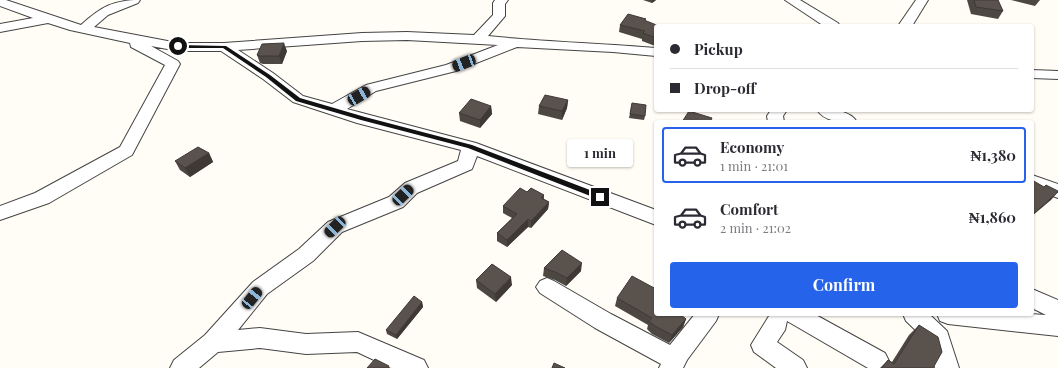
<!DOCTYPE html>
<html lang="en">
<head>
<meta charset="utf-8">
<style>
  body { margin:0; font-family:"Playfair Display",serif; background:#f7f7f7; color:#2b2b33; height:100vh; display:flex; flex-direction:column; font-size:15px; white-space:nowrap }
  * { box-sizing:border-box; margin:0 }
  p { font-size:13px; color:#7c7c81 }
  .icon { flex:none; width:22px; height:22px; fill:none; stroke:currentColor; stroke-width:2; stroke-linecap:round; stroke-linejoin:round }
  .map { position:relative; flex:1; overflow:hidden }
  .side { position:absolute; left:654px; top:120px; width:380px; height:196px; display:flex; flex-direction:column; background:#fff; border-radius:4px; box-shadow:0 1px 3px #0004 }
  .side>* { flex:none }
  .hud { position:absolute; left:654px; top:24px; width:380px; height:88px; border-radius:4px; box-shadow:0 1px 3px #0004; display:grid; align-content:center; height:88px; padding:0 16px; background:#fff }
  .end { position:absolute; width:18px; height:18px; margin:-9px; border:5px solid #111; background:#fff; box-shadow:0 0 0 2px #fff }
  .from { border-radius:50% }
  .bubble { position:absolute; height:28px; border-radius:4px; background:#fff; box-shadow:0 1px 3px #0004; font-size:13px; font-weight:700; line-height:28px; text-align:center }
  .car { position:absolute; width:12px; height:24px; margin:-12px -6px; border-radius:5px; box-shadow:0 0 3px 1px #0007; background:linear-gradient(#222 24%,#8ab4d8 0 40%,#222 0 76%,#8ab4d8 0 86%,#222 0) }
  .hud b { display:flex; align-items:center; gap:14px; height:38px; font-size:15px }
  .hud b+b { border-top:1px solid #e1e1e2 }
  .hud i { width:10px; height:10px; background:#2b2b33 }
  ul { padding:7px 0 0; list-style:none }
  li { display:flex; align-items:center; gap:12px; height:56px; margin:0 8px 6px; padding:0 8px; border:2px solid transparent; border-radius:4px }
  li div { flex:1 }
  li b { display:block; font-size:15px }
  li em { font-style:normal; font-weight:700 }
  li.selected { border-color:#2563eb }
  li>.icon { width:36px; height:36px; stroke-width:1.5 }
  .cta { display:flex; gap:8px; margin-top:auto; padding:8px 16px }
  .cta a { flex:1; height:46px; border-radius:4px; background:#2563eb; color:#fff; font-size:16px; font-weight:700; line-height:46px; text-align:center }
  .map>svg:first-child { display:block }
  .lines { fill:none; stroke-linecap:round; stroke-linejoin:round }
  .minor-casing { stroke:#444; stroke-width:2 }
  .minor { fill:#fff; fill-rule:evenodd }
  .wall { fill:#4d4742 }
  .shaded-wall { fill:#3f3936 }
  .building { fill:#5a524d; stroke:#3f3936 }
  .route { fill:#111 }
</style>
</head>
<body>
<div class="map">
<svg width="1058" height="368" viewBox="0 0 1058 368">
  <rect width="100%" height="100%" fill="#fffdf5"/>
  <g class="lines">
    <!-- minor casing -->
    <g class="minor-casing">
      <g id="minor">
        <path d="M 0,0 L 6,0 L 81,25 C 101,7 113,0 140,0 L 138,3 L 108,15 L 94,27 L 178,43 L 224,43 L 362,33 L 407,32 L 474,35 L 493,15 L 493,3 L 495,0 L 508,0 L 505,4 L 505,16 L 488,36 C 544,42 600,43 656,48 L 656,56 L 613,52 L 517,47 L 456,71 L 376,91 L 347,109 L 476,143 L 656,210 L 656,225 L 477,156 L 472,169 L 417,193 L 403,207 L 342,232 L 313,261 L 267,294 L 238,330 L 260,328 L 306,334 L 358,332 L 424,360 L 428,368 L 391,368 L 357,352 L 306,354 L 260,348 L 218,352 L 199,368 L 170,368 L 174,360 L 205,335 L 253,282 L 299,249 L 328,222 L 389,197 L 405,183 L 458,161 L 461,150 L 357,123 L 293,102 L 263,79 L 221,51 L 178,51 L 151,46 L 178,61 L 180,64 L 132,155 L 49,203 L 0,220 L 0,206 L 35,193 L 120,147 L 165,65 L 131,47 L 130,43 L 70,30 L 48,23 L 0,32 L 0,24 L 33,18 L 0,6 ZM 407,40 L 498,45 L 446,65 L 366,85 L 332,104 L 303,96 L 273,73 L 238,50 L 362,41 Z"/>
        <polygon points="785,0 800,0 838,23 840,26 824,26"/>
        <polygon points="916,0 928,0 912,26 898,26"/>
        <polygon points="1032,70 1058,71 1058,79 1032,78"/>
        <polygon points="771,110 787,110 783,116 784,122 768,122 767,116"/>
        <path d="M 817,110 C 831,110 849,109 857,122 C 843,122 826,123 817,110 Z"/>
        <polygon points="1032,175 1058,184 1058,198 1032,188"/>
        <polygon points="547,278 554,281 611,314 670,345 695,314 719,314 716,321 687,360 683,368 659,368 661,364 595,328 540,293 536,287 540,281"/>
        <polygon points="1032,289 1058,300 1058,336 948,324 940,321 937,314 1030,314 1046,315 1032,308"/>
        <polygon points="775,314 784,316 783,314 814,314 885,353 889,361 886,368 868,368 787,321 785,330 777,342 803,360 807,368 776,368 754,352 751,345 769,316"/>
        <polygon points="903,314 929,314 947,331 959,368 935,368 929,343 906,321"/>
      </g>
    </g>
    <!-- minor -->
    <use href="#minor" class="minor"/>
  </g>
  <!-- wall -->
  <g class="wall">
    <polygon points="643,0 656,0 652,3"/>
    <polygon points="967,0 998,0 1003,11 998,19 971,14"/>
    <polygon points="1011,0 1040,0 1035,6"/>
    <polygon points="645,21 656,26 656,45 655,46 642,41 642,39 619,32 620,25"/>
    <polygon points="287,51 282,64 263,64 260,63 257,55"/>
    <polygon points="568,100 567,108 562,120 538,114 539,106"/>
    <polygon points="632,103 645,116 644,120 629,118"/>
    <polygon points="491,106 492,114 480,128 460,121 459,113"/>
    <polygon points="209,153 213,162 190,177 180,170 175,161"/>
    <polygon points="527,192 544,195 544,199 549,202 548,209 531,228 528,227 507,247 497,241 497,233 512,218 503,213 503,206"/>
    <polygon points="544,268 581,271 566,286 555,280 543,276"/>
    <polygon points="476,280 512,285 496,302 477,288"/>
    <polygon points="617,298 656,314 686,319 683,327 669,343 652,334 647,329 648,325 615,306"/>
    <polygon points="422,302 423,307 397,339 387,334 386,330"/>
    <polygon points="919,325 933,368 880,368 888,360 892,362 909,335"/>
  </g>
  <!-- shaded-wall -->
  <g class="shaded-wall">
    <polygon points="652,0 656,0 652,3"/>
    <polygon points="284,43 287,51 282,64 279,56"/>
    <polygon points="568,100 567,108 562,120 562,111"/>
    <polygon points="491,106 492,114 480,128 480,120"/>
    <polygon points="209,153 213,162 190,177 185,168"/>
    <polygon points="1058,192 1051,200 1032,216 1032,215"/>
    <polygon points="549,202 548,209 531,228 531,221"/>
    <polygon points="528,219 528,227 507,247 507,240"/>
    <polygon points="582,263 581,271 566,286 567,278"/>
    <polygon points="511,277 512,285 496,302 495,294"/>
    <polygon points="422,302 423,307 397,339 396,335"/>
    <polygon points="686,319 683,327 669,343 672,335"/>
  </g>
  <!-- building -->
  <g class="building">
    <polygon points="974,0 998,0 1003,11 976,7"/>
    <polygon points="628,14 646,19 644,20 659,26 656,26 656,38 643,33 645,31 620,25"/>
    <polygon points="284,43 279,56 260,56 257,55 262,44"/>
    <polygon points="545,95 568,100 562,111 539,106"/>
    <polygon points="471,99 491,106 480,120 459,113"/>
    <polygon points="632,103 646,105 645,116 630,114"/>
    <polygon points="689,111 712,118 710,122 682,122"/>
    <polygon points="198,147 209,153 185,168 175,161"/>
    <polygon points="1032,180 1044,187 1046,185 1058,191 1058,192 1032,215"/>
    <polygon points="520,188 527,192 531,188 544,195 541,198 549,202 531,221 528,219 507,240 497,233 517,214 503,206"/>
    <polygon points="562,250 582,263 567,278 555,272 544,268"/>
    <polygon points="492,264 511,277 495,294 476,280"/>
    <polygon points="632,276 656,289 656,314 680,314 686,319 672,335 655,326 649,321 652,318 617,298"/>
    <polygon points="414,296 422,302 396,335 386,330"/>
    <polygon points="919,325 938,337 942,352 933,368 882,368 888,360 894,364"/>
    <polygon points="375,359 389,366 388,368 367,368"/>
    <polygon points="554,363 565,368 552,368"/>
  </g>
  <!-- route -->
  <polygon class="route" points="178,45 226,46 270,75 300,98 365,117 472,145 603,195 604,197 600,199 598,199 468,148 361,120 296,101 266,77 223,48 176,48 176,45"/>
</svg>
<i class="end from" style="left:178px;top:46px"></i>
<i class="end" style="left:600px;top:197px"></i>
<div class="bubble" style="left:567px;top:139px;width:66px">1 min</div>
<i class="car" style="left:464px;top:63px;rotate:249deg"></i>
<i class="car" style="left:359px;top:96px;rotate:60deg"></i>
<i class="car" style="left:403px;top:195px;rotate:46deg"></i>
<i class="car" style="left:335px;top:227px;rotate:226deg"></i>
<i class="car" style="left:252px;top:298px;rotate:39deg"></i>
<div class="hud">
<b><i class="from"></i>Pickup</b>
<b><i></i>Drop-off</b>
</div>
<section class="side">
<ul>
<li class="selected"><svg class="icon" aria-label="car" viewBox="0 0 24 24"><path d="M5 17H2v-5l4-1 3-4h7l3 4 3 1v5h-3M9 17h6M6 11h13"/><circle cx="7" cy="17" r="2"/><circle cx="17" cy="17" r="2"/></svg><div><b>Economy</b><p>1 min · 21:01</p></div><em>₦1,380</em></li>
<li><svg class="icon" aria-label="car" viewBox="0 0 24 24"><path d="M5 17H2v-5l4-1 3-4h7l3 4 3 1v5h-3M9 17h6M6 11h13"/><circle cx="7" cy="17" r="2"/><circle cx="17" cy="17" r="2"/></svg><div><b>Comfort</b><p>2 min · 21:02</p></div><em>₦1,860</em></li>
</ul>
<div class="cta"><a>Confirm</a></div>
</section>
</div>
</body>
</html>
